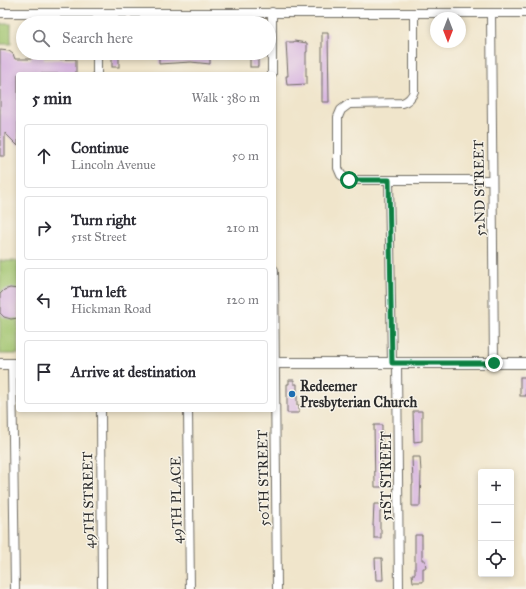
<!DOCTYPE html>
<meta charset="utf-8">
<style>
body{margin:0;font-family:"IM FELL Great Primer",serif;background:#f2f2f3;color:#2b2b33}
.controls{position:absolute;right:12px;bottom:12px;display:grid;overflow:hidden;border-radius:4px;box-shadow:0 2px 6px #0003}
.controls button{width:36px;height:36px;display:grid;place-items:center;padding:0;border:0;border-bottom:1px solid #e1e1e2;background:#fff;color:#2b2b33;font:20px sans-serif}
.compass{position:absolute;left:430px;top:12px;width:36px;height:36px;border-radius:50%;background:#fff;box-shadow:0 2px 6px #0003;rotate:180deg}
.stop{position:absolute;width:12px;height:12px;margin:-9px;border:3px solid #0b8043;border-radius:50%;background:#fff}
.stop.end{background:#0b8043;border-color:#fff;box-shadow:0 1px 4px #0008}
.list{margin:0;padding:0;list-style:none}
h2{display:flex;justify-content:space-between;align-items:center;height:52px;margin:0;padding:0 16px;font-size:17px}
h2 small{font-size:13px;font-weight:400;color:#7c7c81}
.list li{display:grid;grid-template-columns:26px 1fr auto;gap:12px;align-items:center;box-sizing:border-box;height:64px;margin:0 8px 8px;padding:0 8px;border:1px solid #e1e1e2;border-radius:4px}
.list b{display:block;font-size:15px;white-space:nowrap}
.list p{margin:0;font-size:13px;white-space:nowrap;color:#7c7c81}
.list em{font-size:13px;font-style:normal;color:#7c7c81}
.icon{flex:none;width:22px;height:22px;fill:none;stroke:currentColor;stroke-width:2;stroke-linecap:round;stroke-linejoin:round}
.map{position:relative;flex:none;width:526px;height:589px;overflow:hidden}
.search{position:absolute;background:#fff;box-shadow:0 2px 6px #0003;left:16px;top:16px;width:260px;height:44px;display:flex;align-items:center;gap:10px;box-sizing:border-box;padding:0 14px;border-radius:22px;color:#7c7c81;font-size:15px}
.panel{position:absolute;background:#fff;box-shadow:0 2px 6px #0003;left:16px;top:72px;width:260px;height:340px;border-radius:4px}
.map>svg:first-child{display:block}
.green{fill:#a1c46e;stroke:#66784c}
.building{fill:#d5b1df}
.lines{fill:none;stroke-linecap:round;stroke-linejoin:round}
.minor-casing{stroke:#706c63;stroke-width:10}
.major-casing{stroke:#706c63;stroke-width:12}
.minor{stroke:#fff;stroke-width:8}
.major{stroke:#fff;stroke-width:10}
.route{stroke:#0b8043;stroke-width:5}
.poi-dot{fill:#1f6fb2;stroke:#f7f3e8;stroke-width:1.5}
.labels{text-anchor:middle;stroke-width:3;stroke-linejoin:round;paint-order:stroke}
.street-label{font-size:14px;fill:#2b2b2b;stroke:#f7f3e8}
.poi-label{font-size:14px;font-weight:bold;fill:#2b2b2b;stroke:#f7f3e8;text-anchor:start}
</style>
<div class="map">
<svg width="526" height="589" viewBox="0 0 526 589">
<rect width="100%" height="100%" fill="#f7f3e8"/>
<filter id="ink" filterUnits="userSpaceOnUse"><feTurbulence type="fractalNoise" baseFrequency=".025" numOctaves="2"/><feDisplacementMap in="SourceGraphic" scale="8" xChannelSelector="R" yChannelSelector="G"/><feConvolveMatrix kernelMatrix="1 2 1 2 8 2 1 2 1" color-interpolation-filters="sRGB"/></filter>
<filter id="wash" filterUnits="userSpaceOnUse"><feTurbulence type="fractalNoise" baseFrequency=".012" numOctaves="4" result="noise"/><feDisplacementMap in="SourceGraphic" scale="16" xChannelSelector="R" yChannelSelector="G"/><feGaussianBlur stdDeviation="0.9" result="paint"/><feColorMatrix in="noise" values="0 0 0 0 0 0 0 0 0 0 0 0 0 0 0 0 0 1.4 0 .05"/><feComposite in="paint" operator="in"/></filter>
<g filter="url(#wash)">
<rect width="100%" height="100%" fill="#f0e5cb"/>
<g class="green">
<rect x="0" y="24" width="11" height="20"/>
<rect x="0" y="261" width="18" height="93"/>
</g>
<g id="blocks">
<g class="building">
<polygon points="322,33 328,33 329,102 322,102"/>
<polygon points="294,41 307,43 307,52 306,52 306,76 307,76 307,84 287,85 286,76 288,76 286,42 294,42"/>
<polygon points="0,50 9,51 13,54 15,59 31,59 31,56 44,55 44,60 76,59 76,74 18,74 18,146 5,133 5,156 0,156"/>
<rect x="112" y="53" width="7" height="14"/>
<rect x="250" y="53" width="8" height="14"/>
<polygon points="178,55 210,56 210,64 191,62 159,64 159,56 178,56"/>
<polygon points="10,288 18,289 18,318 11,319 4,317 0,313 0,294 4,290"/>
<rect x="520" y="377" width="6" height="19"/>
<polygon points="289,380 294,380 294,384 297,384 297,405 299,405 299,413 287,413 287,384 289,384"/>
<polygon points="413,411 422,411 422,441 414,442"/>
<polygon points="374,425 382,425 382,487 375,487"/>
<polygon points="412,457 420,457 421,472 420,506 412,506 412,484 413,484"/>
<polygon points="374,504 381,504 381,512 380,512 380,529 381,529 381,538 374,538 374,526 373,526"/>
<polygon points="415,535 422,535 422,560 425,560 426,568 423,568 423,582 413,582 412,574 415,574"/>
<polygon points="375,558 382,558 383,580 376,580"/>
</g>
</g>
</g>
<g filter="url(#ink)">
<use href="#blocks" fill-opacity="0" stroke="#706c63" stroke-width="1"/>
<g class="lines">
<g class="minor-casing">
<g id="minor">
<polyline points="272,12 272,74"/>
<polyline points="0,13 526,13"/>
<polyline points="97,13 97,23"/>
<path d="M414,13V91C412,97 409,101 402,103L349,104L341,110L338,117V168L341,175L349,180H492"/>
<polyline points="491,13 494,363"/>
<polyline points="97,53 97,74"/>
<polyline points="389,180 392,363"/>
<polyline points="274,270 277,589"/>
<polyline points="397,363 399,589"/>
<polyline points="12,364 15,589"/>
<polyline points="101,410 102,589"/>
<polyline points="188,410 190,589"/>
</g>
</g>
<g class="major-casing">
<g id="major">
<polyline points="274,363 526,363"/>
<polyline points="0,364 18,364"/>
</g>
</g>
<use href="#minor" class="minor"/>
<use href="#major" class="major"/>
</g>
</g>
<g class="lines" filter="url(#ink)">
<polyline class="route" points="349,180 389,180 392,363 494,363"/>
</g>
<circle class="poi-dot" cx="292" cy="394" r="4"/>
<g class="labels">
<g class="street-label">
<text transform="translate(479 188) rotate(-91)" y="5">52ND STREET</text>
<text transform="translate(386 476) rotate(-90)" y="5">51ST STREET</text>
<text transform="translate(263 478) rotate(-91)" y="5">50TH STREET</text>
<text transform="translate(88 500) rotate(-91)" y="5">49TH STREET</text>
<text transform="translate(176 500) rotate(-91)" y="5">49TH PLACE</text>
</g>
<g class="poi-label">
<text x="300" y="391">Redeemer<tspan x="300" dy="16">Presbyterian Church</tspan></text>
</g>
</g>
</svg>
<div class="controls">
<button>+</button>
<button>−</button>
<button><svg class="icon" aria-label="locate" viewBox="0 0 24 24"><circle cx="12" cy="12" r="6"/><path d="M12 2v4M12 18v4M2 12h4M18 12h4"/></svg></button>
</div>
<svg class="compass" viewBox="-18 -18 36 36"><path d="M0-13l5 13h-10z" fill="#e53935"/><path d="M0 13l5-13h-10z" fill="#7c7c81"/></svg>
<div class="stop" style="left:349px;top:180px"></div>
<div class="stop end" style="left:494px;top:363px"></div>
<div class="search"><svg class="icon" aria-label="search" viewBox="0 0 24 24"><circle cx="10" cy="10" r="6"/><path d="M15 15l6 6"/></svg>Search here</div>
<section class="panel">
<h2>5 min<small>Walk · 380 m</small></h2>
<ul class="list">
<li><svg class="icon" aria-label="ahead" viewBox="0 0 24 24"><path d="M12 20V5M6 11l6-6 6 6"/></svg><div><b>Continue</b><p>Lincoln Avenue</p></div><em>50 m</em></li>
<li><svg class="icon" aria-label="right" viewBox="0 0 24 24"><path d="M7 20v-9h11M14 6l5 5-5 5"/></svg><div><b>Turn right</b><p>51st Street</p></div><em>210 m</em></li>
<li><svg class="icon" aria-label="left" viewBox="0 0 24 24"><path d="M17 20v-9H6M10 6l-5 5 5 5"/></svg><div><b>Turn left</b><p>Hickman Road</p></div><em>120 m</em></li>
<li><svg class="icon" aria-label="arrive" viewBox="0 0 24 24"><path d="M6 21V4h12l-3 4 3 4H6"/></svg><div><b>Arrive at destination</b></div></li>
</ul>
</section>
</div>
